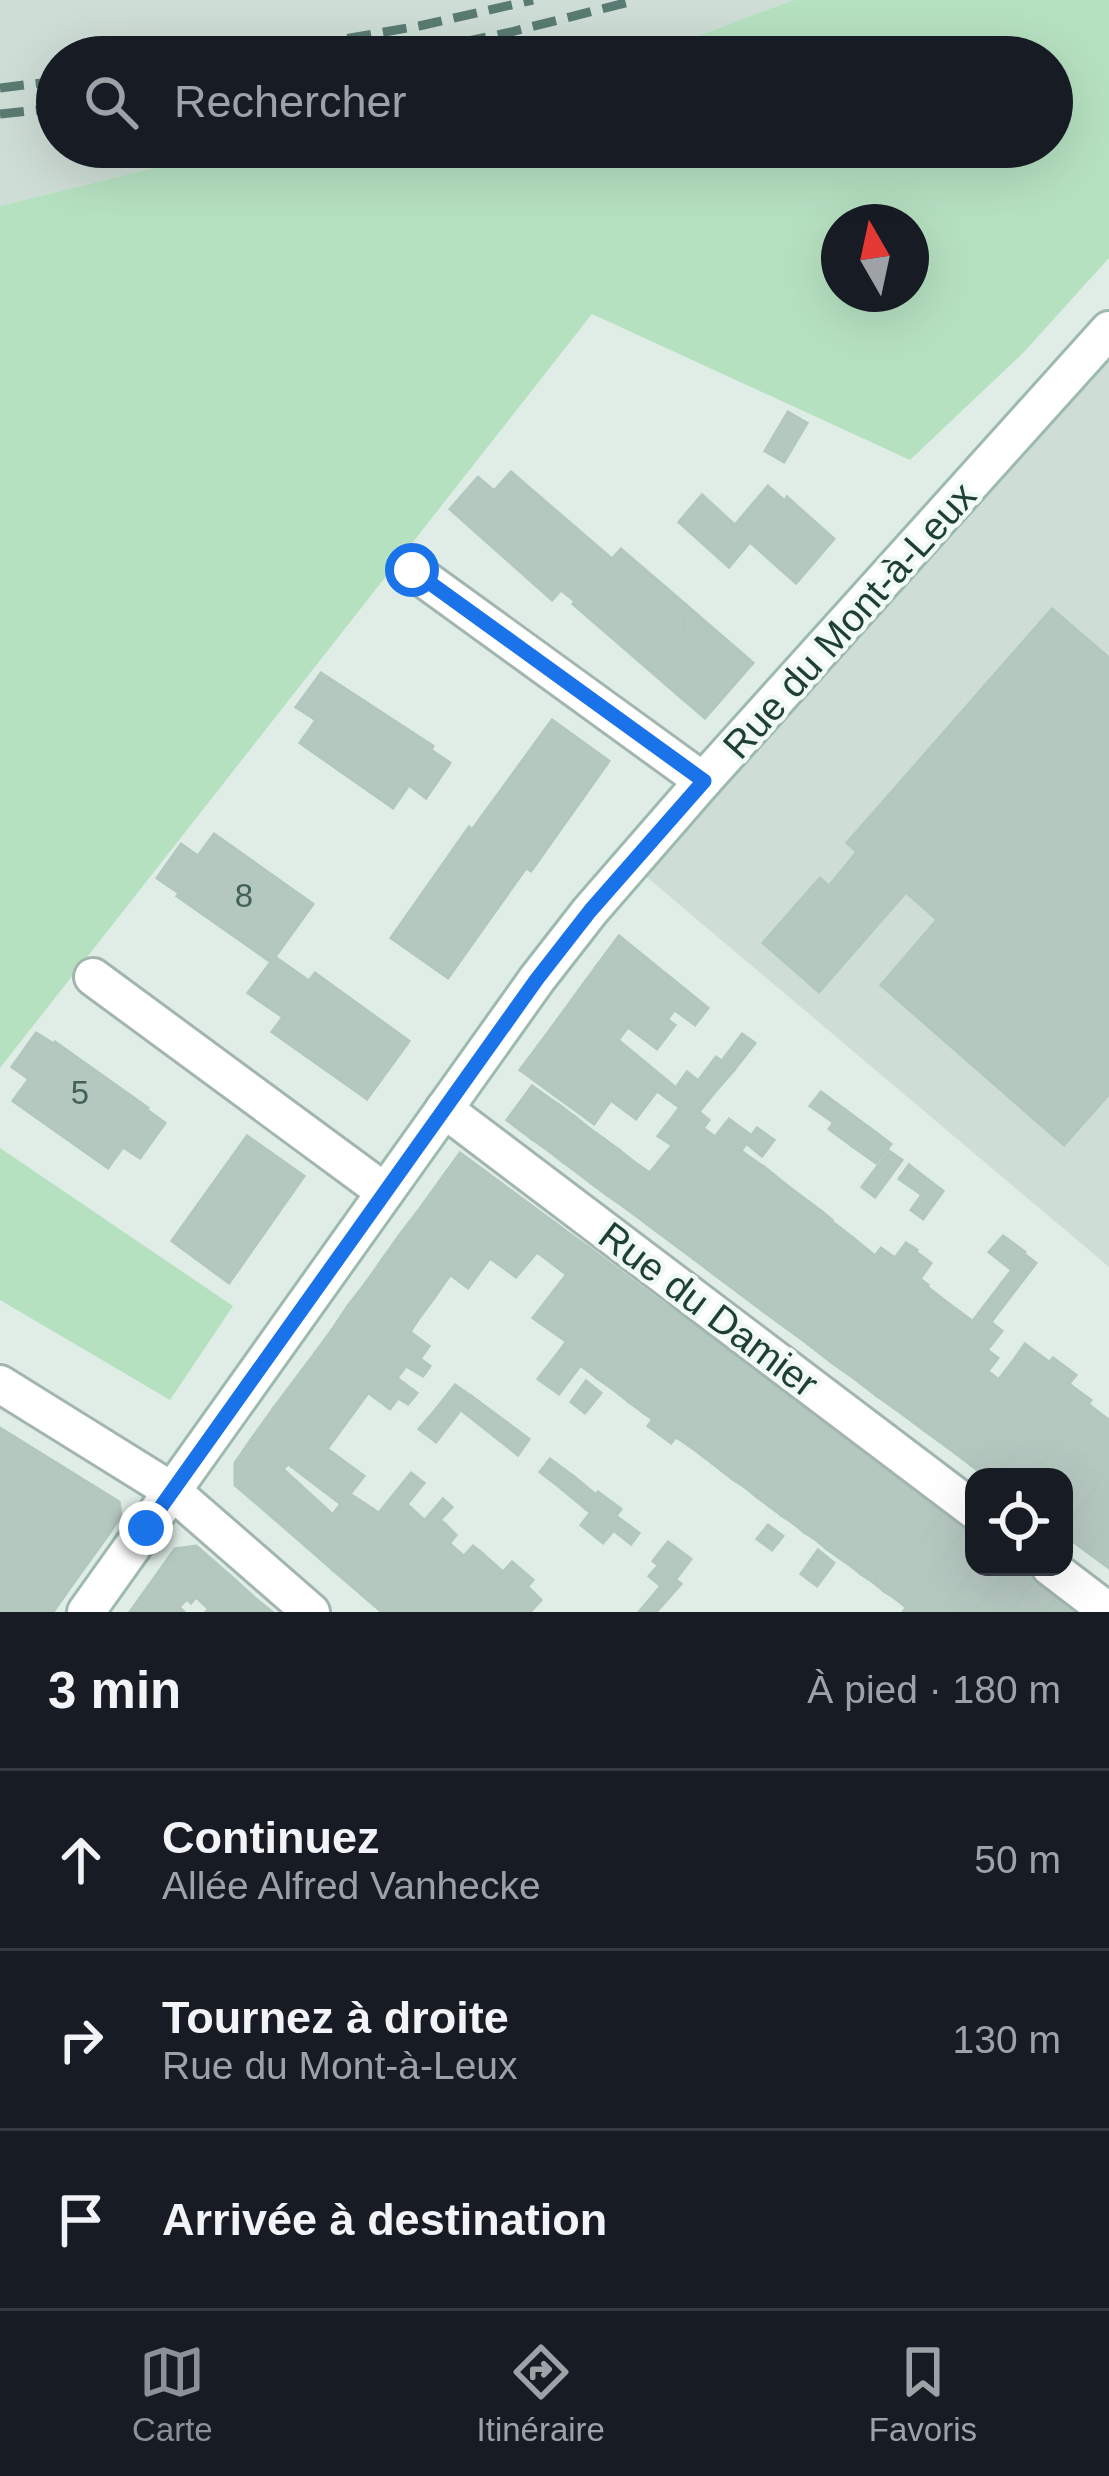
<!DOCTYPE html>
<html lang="fr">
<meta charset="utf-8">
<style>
body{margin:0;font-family:Arial,sans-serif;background:#20242c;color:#f1f3f6}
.controls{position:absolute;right:36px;bottom:36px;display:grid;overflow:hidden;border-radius:24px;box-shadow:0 12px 48px #0002}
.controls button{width:108px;height:108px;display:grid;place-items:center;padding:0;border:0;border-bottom:3px solid #363941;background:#171b24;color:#f1f3f6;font:60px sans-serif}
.compass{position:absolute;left:821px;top:204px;width:108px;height:108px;border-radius:50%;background:#171b24;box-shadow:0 12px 48px #0002;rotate:351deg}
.stop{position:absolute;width:36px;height:36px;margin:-27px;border:9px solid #1a73e8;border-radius:50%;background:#fff}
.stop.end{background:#1a73e8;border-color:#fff;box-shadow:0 3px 12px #0008}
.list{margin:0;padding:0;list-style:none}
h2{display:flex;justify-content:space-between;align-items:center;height:156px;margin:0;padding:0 48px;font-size:51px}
h2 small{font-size:39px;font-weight:400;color:#9ea1a6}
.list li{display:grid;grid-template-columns:78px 1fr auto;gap:36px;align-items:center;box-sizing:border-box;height:180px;padding:0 48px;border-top:3px solid #363941}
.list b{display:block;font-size:45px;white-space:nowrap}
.list p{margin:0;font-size:39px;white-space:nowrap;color:#9ea1a6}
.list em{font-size:39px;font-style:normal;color:#9ea1a6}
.icon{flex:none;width:66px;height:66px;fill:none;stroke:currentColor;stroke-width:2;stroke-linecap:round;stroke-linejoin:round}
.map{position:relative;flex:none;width:1109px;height:1612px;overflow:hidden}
.search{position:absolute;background:#171b24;box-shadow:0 12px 48px #0002;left:36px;right:36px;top:36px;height:132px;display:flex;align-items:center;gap:30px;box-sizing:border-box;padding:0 42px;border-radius:66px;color:#9ea1a6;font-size:45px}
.sheet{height:696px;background:#171b24}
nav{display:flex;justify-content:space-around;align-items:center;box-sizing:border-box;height:168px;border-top:3px solid #363941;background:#171b24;font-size:33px;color:#9ea1a6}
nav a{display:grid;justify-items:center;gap:6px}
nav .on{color:#8c9099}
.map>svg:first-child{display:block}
.built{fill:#ceddd6}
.green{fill:#b6e1c1;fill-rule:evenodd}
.building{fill:#b5c8c0;stroke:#b2c7be;stroke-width:3}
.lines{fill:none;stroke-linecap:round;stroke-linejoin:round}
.street-casing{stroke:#a2b5ae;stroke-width:42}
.secondary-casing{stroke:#9dbaaf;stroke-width:42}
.street{stroke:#fff;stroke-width:36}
.secondary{stroke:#fff;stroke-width:36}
.rail{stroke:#597b71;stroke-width:9;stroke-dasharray:24 12;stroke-linecap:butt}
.route{stroke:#1a73e8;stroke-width:15}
.labels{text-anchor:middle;stroke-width:9;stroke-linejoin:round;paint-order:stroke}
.number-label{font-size:33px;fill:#446158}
.street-label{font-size:39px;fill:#1e3f36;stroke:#f1f9f5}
</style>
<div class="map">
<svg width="1109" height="1612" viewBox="0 0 1109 1612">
<rect width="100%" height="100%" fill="#e0ede7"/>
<g class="built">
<polygon points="0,0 793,0 681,42 617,57 57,57 57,147 238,147 0,206"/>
<polygon points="1109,333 1109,1267 643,874"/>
</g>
<g class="green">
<path d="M793,0H1109V258L1023,353L910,460L592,314L0,1068V206L238,147H1052V57H617L681,42ZM839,222H911V294H839Z"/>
<polygon points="0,1148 233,1306 170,1400 0,1300"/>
</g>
<g class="building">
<polygon points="788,412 807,423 784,462 765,451"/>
<polygon points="511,472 612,559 621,549 686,605 677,694 573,604 575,601 561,590 552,600 450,509 478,477 494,491"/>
<polygon points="768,486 785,501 787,497 834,539 796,583 750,542 729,567 679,522 702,495 735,525"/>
<polygon points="686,605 753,663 705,718 677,694"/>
<polygon points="1052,609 1109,658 1109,1071 906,892 819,992 763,943 820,878 829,886 857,852 847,843"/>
<polygon points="321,673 433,746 431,750 450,763 426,798 409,785 393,808 300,743 316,720 296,707"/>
<polygon points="552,720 609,761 531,871 526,868 448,978 391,938 469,827 472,830"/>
<polygon points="214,834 313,904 275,957 309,981 315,973 409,1041 367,1099 272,1032 283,1017 248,993 271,962 177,896 179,893 157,878 181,844 198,856"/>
<polygon points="937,920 1109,1071 1109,1094 1064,1145 881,985"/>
<polygon points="619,936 708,1008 695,1025 652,993 645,1003 596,967"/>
<polygon points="596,967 675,1025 657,1049 579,990"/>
<polygon points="579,990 628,1027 618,1040 676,1088 668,1099 558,1019"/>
<polygon points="652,993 675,1009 667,1020 645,1003"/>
<polygon points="558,1019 635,1074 628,1084 650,1100 636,1119 538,1046"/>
<polygon points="36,1033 54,1044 55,1042 148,1108 147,1110 165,1123 140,1158 123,1147 108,1168 13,1101 29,1079 12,1067"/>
<polygon points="742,1034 755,1043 734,1070 722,1061"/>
<polygon points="538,1046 611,1100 594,1124 520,1070"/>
<polygon points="716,1057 734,1070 714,1093 698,1081"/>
<polygon points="687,1072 714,1093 694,1118 668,1099"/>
<polygon points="635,1074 657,1091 650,1100 628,1084"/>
<polygon points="532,1086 546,1096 520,1130 507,1120"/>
<polygon points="821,1092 844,1109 833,1122 810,1106"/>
<polygon points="546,1096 559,1105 532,1139 520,1130"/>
<polygon points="559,1105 575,1117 549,1151 532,1139"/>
<polygon points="680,1107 694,1118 672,1145 658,1136"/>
<polygon points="844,1109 867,1126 852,1146 829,1129"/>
<polygon points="699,1112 709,1120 688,1149 699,1157 647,1224 623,1206"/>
<polygon points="575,1117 590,1129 563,1162 549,1151"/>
<polygon points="729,1119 752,1136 671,1242 647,1224"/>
<polygon points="867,1126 891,1144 876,1163 852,1146"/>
<polygon points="703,1128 715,1137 699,1157 688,1149"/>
<polygon points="757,1128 774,1140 762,1156 746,1143"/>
<polygon points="590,1129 604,1139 578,1173 563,1162"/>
<polygon points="247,1136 304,1176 229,1283 172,1241"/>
<polygon points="604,1139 619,1150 591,1183 578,1173"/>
<polygon points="619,1150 634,1162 607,1195 591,1183"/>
<polygon points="740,1150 752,1159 739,1176 743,1179 737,1188 744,1194 694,1259 671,1242"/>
<polygon points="889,1151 902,1160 875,1197 862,1187"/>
<polygon points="460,1153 555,1223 528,1252 511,1243 515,1236 439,1182"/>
<polygon points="752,1159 764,1167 744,1194 737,1188 743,1179 739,1176"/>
<polygon points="634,1162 650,1173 623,1206 607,1195"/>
<polygon points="909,1165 931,1182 922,1195 899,1179"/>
<polygon points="764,1167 774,1175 756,1198 768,1207 715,1275 694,1259"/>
<polygon points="774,1175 785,1184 768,1207 756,1198"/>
<polygon points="439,1182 515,1236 497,1263 421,1207"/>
<polygon points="931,1182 943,1191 923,1219 911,1210"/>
<polygon points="785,1184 809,1202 779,1242 755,1224 768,1207 781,1216 791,1203 778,1194"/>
<polygon points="778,1194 791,1203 781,1216 768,1207"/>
<polygon points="809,1202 821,1211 804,1234 815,1243 763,1311 739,1293"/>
<polygon points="421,1207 490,1258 468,1288 399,1236"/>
<polygon points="821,1211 832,1220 815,1243 804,1234"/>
<polygon points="831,1221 840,1228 824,1249 836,1260 785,1327 763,1311"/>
<polygon points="555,1223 571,1235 549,1261 537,1252 516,1277 497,1263 511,1243 528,1252"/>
<polygon points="755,1224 779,1242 739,1293 715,1275"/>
<polygon points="840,1228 853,1238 836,1260 824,1249"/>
<polygon points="571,1235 588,1247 566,1274 549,1261"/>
<polygon points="399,1236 450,1275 434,1298 382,1260"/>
<polygon points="1003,1236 1025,1252 1012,1270 989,1252"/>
<polygon points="853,1238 875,1256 808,1344 785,1327"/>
<polygon points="906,1243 917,1250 831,1362 808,1344 881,1248 895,1258"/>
<polygon points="588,1247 620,1271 567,1342 533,1318"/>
<polygon points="916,1252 931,1263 920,1279 904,1267"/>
<polygon points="1024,1254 1036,1263 991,1322 979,1313"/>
<polygon points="382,1260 434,1298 417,1321 365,1284"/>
<polygon points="904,1267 928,1285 906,1313 893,1303 903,1289 893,1282"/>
<polygon points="620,1271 644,1289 584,1368 573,1360 584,1345 571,1336"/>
<polygon points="893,1282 903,1289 893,1303 906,1313 855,1379 831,1362"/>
<polygon points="365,1284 417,1321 410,1332 429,1346 420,1359 348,1306"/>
<polygon points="926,1286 949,1304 930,1328 918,1319 927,1305 918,1298"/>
<polygon points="644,1289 668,1307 607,1385 597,1378 608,1364 594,1354"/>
<polygon points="918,1298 927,1305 918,1319 930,1328 877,1396 855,1379"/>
<polygon points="949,1304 960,1312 941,1336 953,1346 901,1413 877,1396"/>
<polygon points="348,1306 430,1366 423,1376 406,1366 397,1378 332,1330"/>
<polygon points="668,1307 691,1323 629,1402 619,1394 630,1380 617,1371"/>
<polygon points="960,1312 972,1321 953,1346 941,1336"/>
<polygon points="979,1313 1002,1331 977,1363 965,1354 975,1340 964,1332"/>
<polygon points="691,1323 712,1339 652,1419 644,1413 650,1404 636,1393"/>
<polygon points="332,1330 417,1393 408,1404 398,1398 390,1409 315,1353"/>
<polygon points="964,1332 975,1340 965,1354 977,1363 925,1431 901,1413"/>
<polygon points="571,1336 584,1345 573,1360 580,1366 559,1394 538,1379"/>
<polygon points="712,1339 737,1358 671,1443 648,1426"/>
<polygon points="1025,1344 1049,1362 1039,1375 1016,1357"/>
<polygon points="987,1350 998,1358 988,1371 977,1363"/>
<polygon points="315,1353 368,1393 327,1449 273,1409"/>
<polygon points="594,1354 608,1364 597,1378 584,1368"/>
<polygon points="1016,1357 1039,1375 971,1465 947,1447"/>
<polygon points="737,1358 759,1374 699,1453 688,1445 699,1432 687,1423"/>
<polygon points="1053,1358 1076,1375 1046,1413 1034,1404 1050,1383 1039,1375"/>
<polygon points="977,1363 999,1380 986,1395 965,1379"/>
<polygon points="617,1371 630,1380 619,1394 607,1385"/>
<polygon points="759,1374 781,1391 721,1470 712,1463 722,1450 710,1440"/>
<polygon points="1039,1375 1050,1383 1034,1404 1046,1413 997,1477 986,1477 971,1465"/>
<polygon points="965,1379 986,1395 947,1447 925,1431"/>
<polygon points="586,1381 601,1393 585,1413 571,1402"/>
<polygon points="1069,1384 1081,1393 1062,1418 1072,1426 1032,1477 997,1477"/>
<polygon points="455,1385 471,1396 453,1420 437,1408"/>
<polygon points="781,1391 805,1408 745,1487 734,1480 744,1466 732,1457"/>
<polygon points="636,1393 650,1404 644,1413 629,1402"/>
<polygon points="1081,1393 1091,1400 1072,1426 1062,1418"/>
<polygon points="471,1396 506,1422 494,1436 461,1410"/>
<polygon points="1088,1404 1098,1412 1076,1442 1066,1433"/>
<polygon points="437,1408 453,1420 436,1442 419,1429"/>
<polygon points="805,1408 829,1426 769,1506 757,1497 767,1483 755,1474"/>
<polygon points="273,1409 364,1476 350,1494 379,1513 333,1570 307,1547 341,1504 253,1437"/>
<polygon points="1098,1412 1109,1420 1109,1426 1080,1463 1057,1445 1066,1433 1076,1442"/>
<polygon points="506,1422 529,1439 518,1455 494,1436"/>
<polygon points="687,1423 699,1432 688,1445 676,1437"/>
<polygon points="829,1426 852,1443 793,1523 781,1515 791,1501 779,1491"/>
<polygon points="1109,1426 1109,1445 1103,1454 1093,1447"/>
<polygon points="0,1428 119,1502 121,1516 108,1535 0,1458"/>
<polygon points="253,1437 288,1464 283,1469 333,1515 307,1547 235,1485 235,1463"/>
<polygon points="710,1440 722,1450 712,1463 699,1453"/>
<polygon points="852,1443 874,1459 815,1539 804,1532 814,1518 803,1509"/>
<polygon points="1057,1445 1080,1463 1064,1483 1064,1477 1032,1477"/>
<polygon points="1109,1445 1109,1470 1102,1478 1080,1463 1093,1447 1103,1454"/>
<polygon points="732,1457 744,1466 734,1480 721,1470"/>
<polygon points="0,1458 108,1535 72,1585 0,1536"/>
<polygon points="550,1459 573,1476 562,1489 540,1472"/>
<polygon points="874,1459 899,1477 838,1557 827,1549 838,1535 824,1526"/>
<polygon points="1080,1463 1102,1478 1064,1529 1064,1483"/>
<polygon points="1109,1470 1109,1521 1086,1551 1064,1535 1064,1529"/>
<polygon points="411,1473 424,1483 407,1504 411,1508 390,1533 403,1545 361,1594 333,1570"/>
<polygon points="755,1474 767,1483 757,1497 745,1487"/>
<polygon points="573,1476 596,1495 586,1509 562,1489"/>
<polygon points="899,1477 921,1494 861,1574 851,1566 860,1553 848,1544"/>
<polygon points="779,1491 791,1501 781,1515 769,1506"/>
<polygon points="598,1492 621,1509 608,1526 586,1509"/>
<polygon points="921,1494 944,1511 884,1591 873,1582 883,1569 871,1560"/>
<polygon points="443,1499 452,1507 440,1520 445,1524 425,1546 438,1557 390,1612 382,1612 361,1594"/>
<polygon points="411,1508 424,1520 403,1545 390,1533"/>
<polygon points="803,1509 814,1518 804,1532 793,1523"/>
<polygon points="944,1511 966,1527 906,1607 896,1599 905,1587 893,1577"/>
<polygon points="591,1512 614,1530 603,1543 581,1525"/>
<polygon points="616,1516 639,1533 631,1544 608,1526"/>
<polygon points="1109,1521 1109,1568 1086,1551"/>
<polygon points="445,1524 456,1535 438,1557 425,1546"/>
<polygon points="768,1525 783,1536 772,1550 757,1539"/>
<polygon points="824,1526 838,1535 827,1549 815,1539"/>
<polygon points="966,1527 974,1533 974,1567 940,1612 903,1612"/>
<polygon points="0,1536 72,1585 53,1612 45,1612 0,1580"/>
<polygon points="668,1542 691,1559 676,1579 653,1561"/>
<polygon points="449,1543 460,1553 449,1567 438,1557"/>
<polygon points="848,1544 860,1553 851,1566 838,1557"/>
<polygon points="196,1546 235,1580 209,1609 196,1597 191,1603 187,1599 179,1607 184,1612 159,1612 140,1598 175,1549"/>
<polygon points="473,1546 483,1554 432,1612 390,1612 438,1557 449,1567 460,1553 464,1556"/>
<polygon points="818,1550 834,1563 817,1586 801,1574"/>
<polygon points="483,1554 503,1572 483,1596 472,1586 483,1574 473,1565"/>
<polygon points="871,1560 883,1569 873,1582 861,1574"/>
<polygon points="512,1562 533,1580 506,1612 468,1612"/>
<polygon points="473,1565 483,1574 472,1586 483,1596 468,1612 432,1612"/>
<polygon points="658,1566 681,1584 656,1612 639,1612 661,1586 649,1576"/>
<polygon points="974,1567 1009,1567 975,1612 940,1612"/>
<polygon points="1009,1567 1020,1567 1035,1578 1011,1612 975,1612"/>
<polygon points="893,1577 905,1587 896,1599 884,1591"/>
<polygon points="1035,1578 1058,1595 1046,1612 1011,1612"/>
<polygon points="0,1580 45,1612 0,1612"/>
<polygon points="235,1580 257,1600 248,1612 206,1612"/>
<polygon points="528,1587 541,1600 530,1612 506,1612"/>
<polygon points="1058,1595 1081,1612 1046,1612"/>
<polygon points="140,1598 159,1612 130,1612"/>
<polygon points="257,1600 272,1612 248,1612"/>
</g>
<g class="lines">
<g class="street-casing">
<g id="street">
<polyline points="412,570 703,781"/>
<polyline points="93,977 385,1192"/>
<polyline points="444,1109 974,1510"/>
<polyline points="0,1384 172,1491 311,1612"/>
<polyline points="1050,1567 1109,1612"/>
</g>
</g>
<g class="secondary-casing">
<polyline id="secondary" points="86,1612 537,979 590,911 703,781 1109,330"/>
</g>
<use href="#street" class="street"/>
<use href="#secondary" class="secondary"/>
<g class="rail">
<polyline points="241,57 419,26 533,0"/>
<polyline points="392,57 511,32 637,0"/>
<polyline points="0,88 57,81"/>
<polyline points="0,114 57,108"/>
</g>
</g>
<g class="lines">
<polyline class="route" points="146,1528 537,979 590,911 704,781 412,570"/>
</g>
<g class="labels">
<g class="number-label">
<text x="244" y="907">8</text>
<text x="80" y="1104">5</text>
</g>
<g class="street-label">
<text transform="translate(849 620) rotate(-48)" y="14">Rue du Mont-à-Leux</text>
<text transform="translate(709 1309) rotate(37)" y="14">Rue du Damier</text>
</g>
</g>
</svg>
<div class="controls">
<button><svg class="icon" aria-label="locate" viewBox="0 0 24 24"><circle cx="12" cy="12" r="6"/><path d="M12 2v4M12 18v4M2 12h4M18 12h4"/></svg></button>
</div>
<svg class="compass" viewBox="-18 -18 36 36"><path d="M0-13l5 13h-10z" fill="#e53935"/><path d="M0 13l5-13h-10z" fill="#9ea1a6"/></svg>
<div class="stop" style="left:412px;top:570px"></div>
<div class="stop end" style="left:146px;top:1528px"></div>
<div class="search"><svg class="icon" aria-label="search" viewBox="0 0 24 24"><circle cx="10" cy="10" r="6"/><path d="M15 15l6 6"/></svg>Rechercher</div>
</div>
<section class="sheet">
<h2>3 min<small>À pied · 180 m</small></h2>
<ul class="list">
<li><svg class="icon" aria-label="ahead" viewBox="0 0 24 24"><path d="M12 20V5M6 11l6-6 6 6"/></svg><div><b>Continuez</b><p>Allée Alfred Vanhecke</p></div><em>50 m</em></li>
<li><svg class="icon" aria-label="right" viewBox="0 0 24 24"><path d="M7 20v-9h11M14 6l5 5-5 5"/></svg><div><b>Tournez à droite</b><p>Rue du Mont-à-Leux</p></div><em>130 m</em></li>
<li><svg class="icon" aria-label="arrive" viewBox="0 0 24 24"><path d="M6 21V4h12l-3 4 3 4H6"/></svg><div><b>Arrivée à destination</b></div></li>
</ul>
</section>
<nav>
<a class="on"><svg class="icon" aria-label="map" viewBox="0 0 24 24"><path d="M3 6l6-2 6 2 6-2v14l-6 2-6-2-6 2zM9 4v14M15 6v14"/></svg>Carte</a>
<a><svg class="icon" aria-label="directions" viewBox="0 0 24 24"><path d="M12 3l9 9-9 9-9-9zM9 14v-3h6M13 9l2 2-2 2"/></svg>Itinéraire</a>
<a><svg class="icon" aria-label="saved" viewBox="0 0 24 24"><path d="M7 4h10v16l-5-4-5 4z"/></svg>Favoris</a>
</nav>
